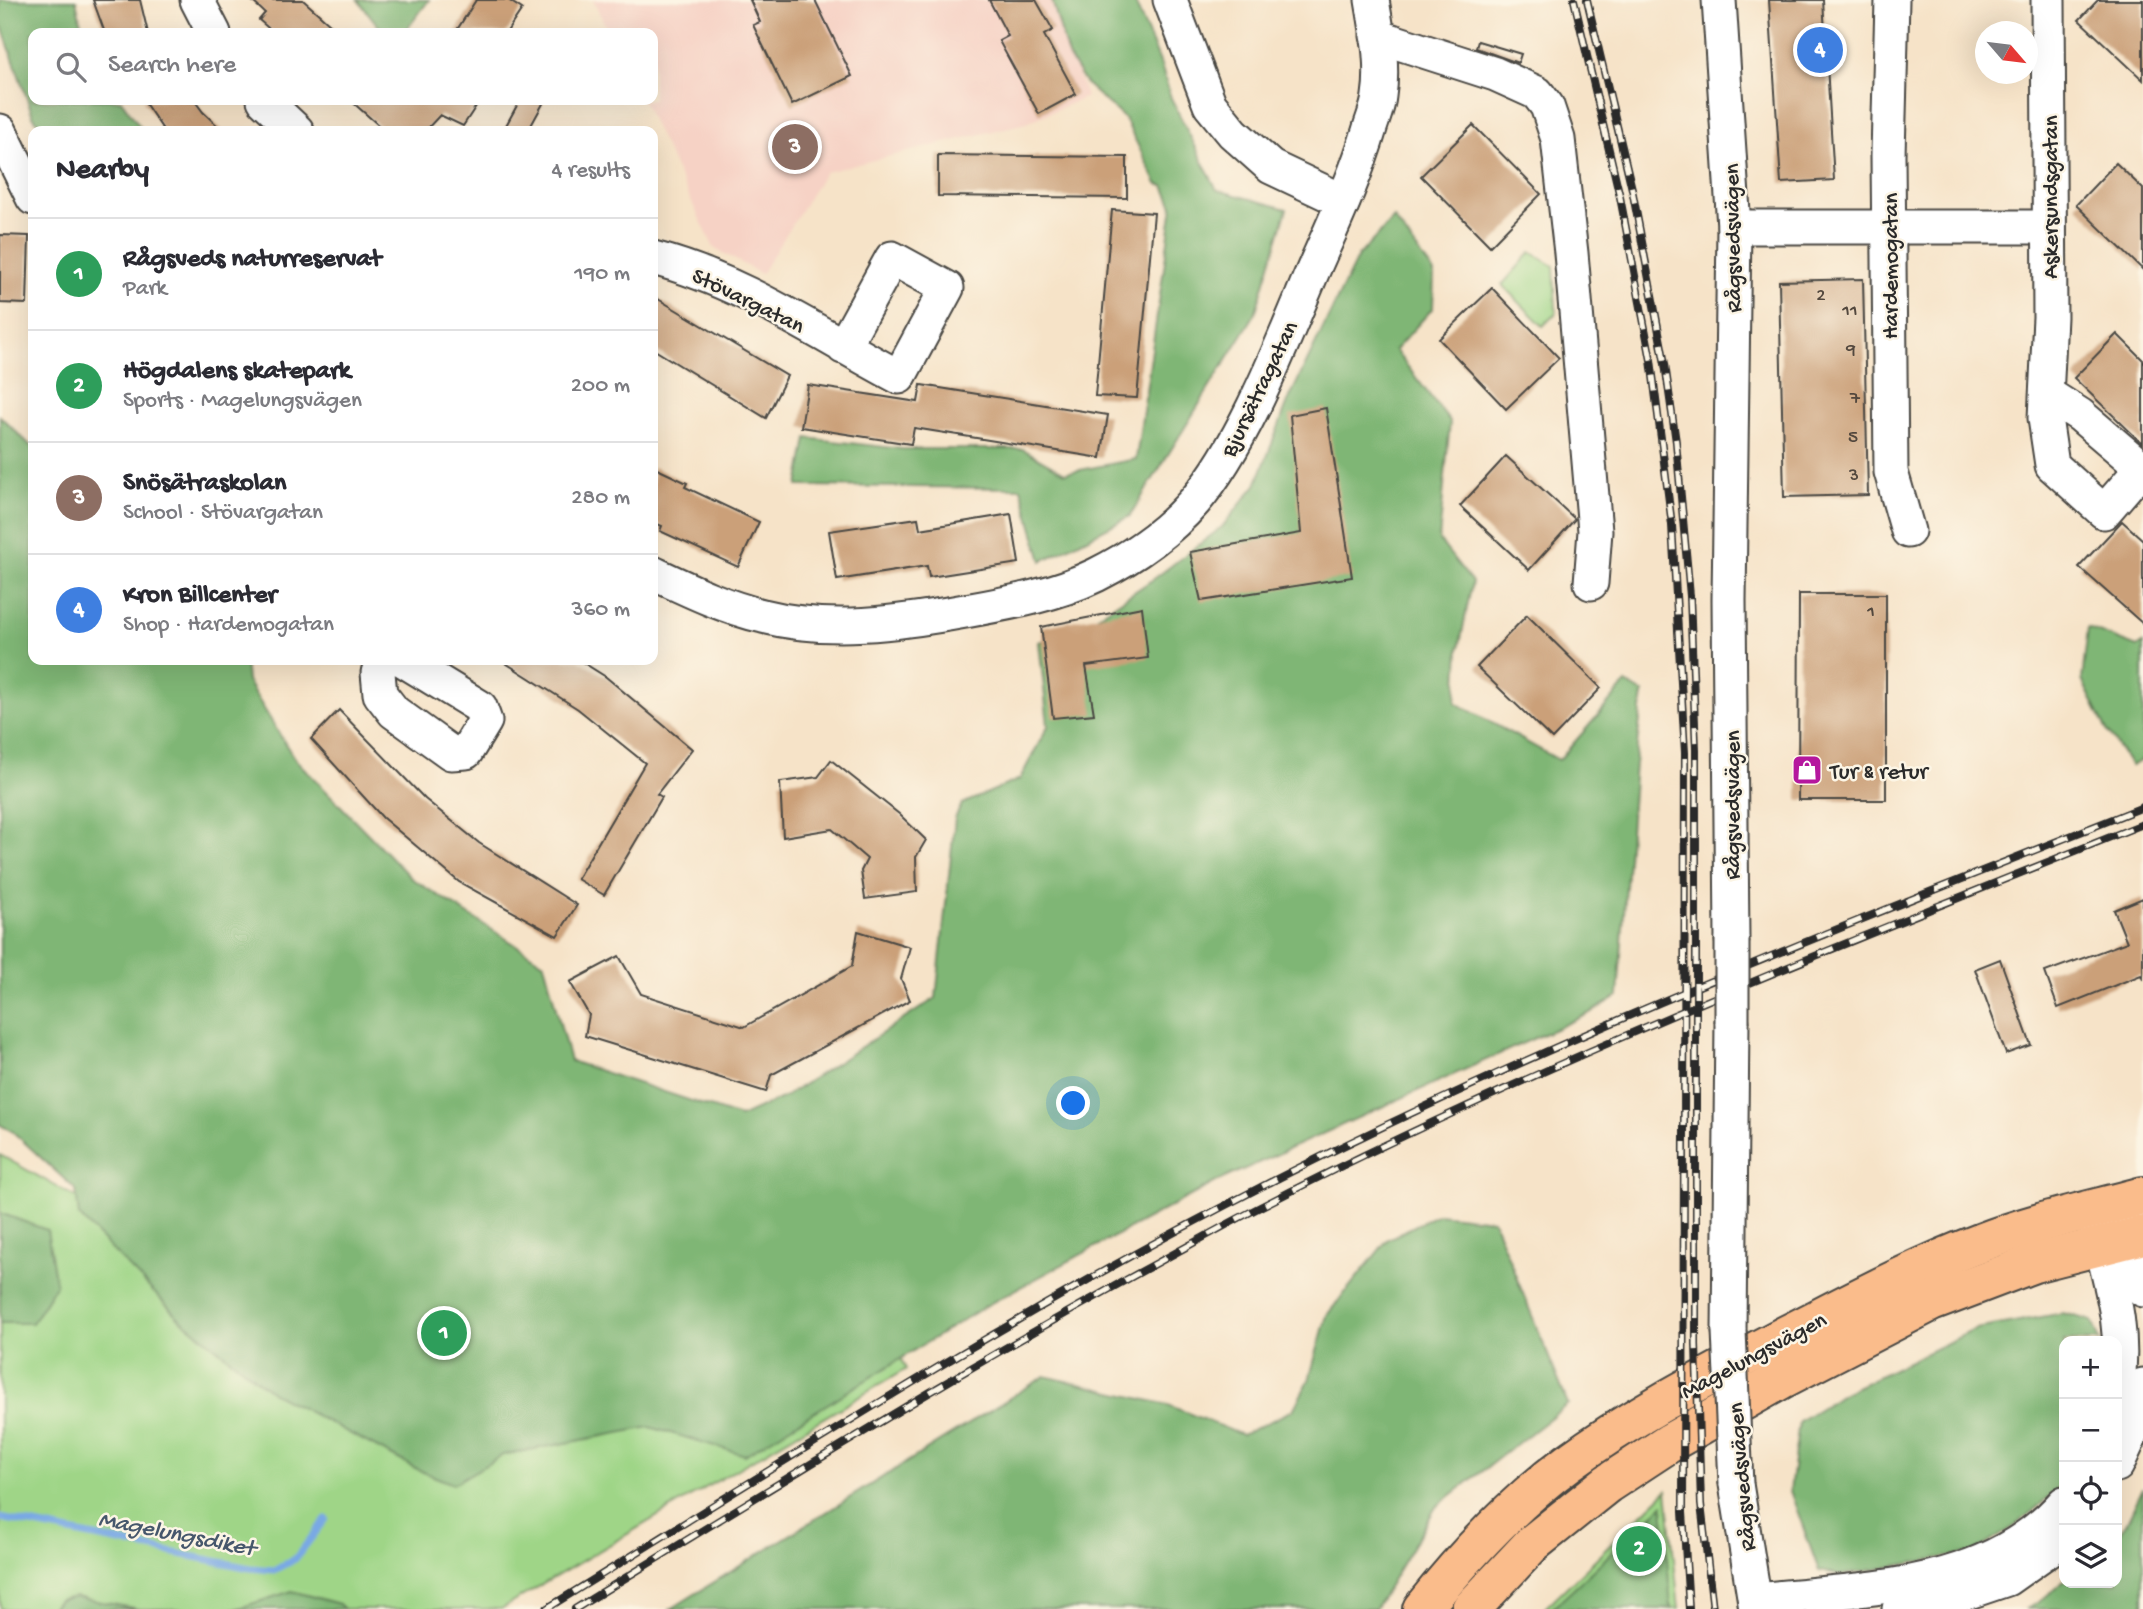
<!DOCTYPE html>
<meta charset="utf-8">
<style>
body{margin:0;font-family:"Gochi Hand",sans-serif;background:#f7f7f7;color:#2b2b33}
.controls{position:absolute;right:21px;bottom:21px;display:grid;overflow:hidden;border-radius:14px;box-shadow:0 7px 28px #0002}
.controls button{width:63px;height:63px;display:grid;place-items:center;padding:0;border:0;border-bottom:2px solid #e1e1e2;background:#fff;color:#2b2b33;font:35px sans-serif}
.compass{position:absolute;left:1975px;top:21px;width:63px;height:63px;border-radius:50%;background:#fff;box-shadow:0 7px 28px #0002;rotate:118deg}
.you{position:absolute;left:1074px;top:1104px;width:24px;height:24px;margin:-18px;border:5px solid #fff;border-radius:50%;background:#1a73e8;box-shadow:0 0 0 10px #1a73e833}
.badge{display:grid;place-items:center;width:46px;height:46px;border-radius:50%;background:#ea580c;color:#fff;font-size:23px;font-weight:700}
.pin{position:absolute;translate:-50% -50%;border:4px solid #fff;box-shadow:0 2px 7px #0006}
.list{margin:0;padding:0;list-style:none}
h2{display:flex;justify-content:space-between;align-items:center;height:91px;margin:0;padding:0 28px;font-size:30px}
h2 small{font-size:23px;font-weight:400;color:#7c7c81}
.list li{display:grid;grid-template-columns:46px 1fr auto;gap:21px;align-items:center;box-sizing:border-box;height:112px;padding:0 28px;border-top:2px solid #e1e1e2}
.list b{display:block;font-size:26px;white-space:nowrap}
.list p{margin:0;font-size:23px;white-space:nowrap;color:#7c7c81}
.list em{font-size:23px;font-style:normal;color:#7c7c81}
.icon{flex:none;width:38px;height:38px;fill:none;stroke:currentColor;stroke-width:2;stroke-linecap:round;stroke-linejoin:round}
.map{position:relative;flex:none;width:2143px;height:1609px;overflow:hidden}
.search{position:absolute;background:#fff;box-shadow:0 7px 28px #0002;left:28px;top:28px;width:630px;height:77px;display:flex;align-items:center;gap:18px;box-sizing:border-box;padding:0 24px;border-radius:14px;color:#7c7c81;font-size:26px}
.panel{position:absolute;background:#fff;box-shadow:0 7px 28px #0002;left:28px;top:126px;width:630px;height:539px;border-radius:14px}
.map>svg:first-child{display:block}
.built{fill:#f6d2c5}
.green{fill:#9fd587;stroke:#658059;stroke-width:2}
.forest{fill:#7fb674;stroke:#557050;stroke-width:2}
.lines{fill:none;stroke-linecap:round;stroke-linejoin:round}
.stream{stroke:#79a9e4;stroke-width:7}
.building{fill:#cba079}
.minor-casing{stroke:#494743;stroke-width:37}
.major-casing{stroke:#494743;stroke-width:42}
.minor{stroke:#fff;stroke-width:33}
.major{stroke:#fabc8b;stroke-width:38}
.rail-casing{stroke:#2b2b2b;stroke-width:8}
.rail{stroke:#fcf5e5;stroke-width:5;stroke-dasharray:16;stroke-linecap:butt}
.minor-bridge-casing{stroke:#494743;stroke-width:37;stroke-linecap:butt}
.minor-bridge{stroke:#fff;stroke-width:33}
.labels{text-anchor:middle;stroke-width:5;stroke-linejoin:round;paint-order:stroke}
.number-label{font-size:19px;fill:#53483e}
.street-label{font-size:23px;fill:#2b2b2b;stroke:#fcf5e5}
.poi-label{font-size:23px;fill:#2b2b2b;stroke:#fcf5e5;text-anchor:start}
.water-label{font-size:24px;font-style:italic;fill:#46576c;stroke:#fcf5e5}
</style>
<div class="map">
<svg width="2143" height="1609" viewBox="0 0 2143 1609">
<rect width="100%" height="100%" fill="#fcf5e5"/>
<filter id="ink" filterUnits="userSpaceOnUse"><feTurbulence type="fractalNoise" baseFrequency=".0143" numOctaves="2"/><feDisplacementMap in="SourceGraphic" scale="14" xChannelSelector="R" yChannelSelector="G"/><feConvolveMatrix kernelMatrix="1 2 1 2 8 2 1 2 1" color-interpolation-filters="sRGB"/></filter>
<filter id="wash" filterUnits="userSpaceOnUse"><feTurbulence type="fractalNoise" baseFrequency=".00686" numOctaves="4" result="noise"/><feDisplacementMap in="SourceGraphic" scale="28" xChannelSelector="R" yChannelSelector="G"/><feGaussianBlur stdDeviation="1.57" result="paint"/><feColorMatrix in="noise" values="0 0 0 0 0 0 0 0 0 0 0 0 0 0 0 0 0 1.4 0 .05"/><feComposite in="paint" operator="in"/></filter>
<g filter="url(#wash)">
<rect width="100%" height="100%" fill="#f6e3c8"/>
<polygon class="built" points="593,0 1054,0 1086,97 1026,123 825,172 761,274 714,248 642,100 653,100 653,33 609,33"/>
<g class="green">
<polygon points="1531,252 1554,266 1556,313 1543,326 1502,285"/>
<polygon points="782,1129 906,1369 501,1609 0,1609 0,1155 254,1297"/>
<polygon points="1667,1490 1679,1609 1544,1609"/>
</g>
<g class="forest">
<polygon points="0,0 76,0 83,33 33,33 33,100 121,100 143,131 44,131 33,116 0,21"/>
<polygon points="358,0 429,0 404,33 384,33"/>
<polygon points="1052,0 1134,0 1160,62 1171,98 1217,190 1287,209 1255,314 1130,516 1042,561 1021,488 798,486 807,438 902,449 1023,449 1065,473 1136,459 1173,206 1164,186 1157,184 1125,119 1086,84 1068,56"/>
<polygon points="1394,218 1434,273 1433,308 1395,350 1450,422 1439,540 1472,582 1459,649 1456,703 1559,760 1626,683 1643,693 1635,764 1618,996 1588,1014 1218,1181 989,1304 745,1455 650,1427 503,1455 453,1484 423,1472 273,1393 179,1318 79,1216 76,1190 12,1131 0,1125 0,416 33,448 33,660 245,660 247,681 294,758 411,878 544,963 570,1061 740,1117 786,1096 936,998 955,818 962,804 1020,779 1048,726 1039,642 1081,627 1155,578 1222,527 1256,485 1290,397 1358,256"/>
<polygon points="2088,628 2137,647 2143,643 2143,760 2131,766 2106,729 2082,680"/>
<polygon points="0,1213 47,1230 56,1285 32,1323 0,1323"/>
<polygon points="1438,1214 1493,1220 1568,1404 1436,1507 1375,1609 671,1609 1045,1376 1168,1405 1242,1435 1293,1410 1309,1380 1327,1315 1388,1239"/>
<polygon points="2063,1313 2092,1321 2100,1341 2064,1341 2064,1477 2055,1492 2015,1526 1974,1552 1844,1575 1819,1571 1790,1491 1799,1421 1844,1393 1976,1329"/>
<polygon points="2143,1488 2143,1609 2025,1609 2038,1603 2064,1581 2117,1583 2117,1535 2126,1524"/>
<polygon points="1663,1505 1671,1609 1551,1609"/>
<polygon points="292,1591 339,1604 344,1609 236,1609"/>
<polygon points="76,1597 138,1609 51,1609 59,1600"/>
</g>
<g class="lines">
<polyline class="stream" points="0,1518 250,1568 274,1570 295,1559 326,1519"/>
</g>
<g id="blocks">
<g class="building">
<polygon points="93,0 140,0 148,33 105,33"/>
<polygon points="251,0 303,0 340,33 274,33 259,20 265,13"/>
<polygon points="476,0 508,0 522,9 506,33 455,33"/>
<polygon points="750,0 815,0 852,76 792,105 753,25 760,22"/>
<polygon points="989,0 1036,0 1053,30 1044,35 1076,94 1039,114 999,41 1008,36"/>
<polygon points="1769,0 1823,0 1834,180 1781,183"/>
<polygon points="2098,0 2143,0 2143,80 2079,20"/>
<polygon points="1478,41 1521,54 1518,63 1476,48"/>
<polygon points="143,100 194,100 203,112 223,131 164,131"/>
<polygon points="350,100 480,100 463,126 440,115 425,131 385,131"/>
<polygon points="520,100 545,100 528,131 503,131"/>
<polygon points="1473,125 1541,194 1490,246 1421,176"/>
<polygon points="938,155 1127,157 1127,198 938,196"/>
<polygon points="2116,163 2143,189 2143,270 2076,205"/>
<polygon points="1112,210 1154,213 1137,398 1095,396"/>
<polygon points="0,235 29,236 27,304 0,303"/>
<polygon points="1863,279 1868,495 1784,497 1779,281"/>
<polygon points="1492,288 1559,358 1506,409 1439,339"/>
<polygon points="653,296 787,376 766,418 653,349"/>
<polygon points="2117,334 2143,360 2143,444 2074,378"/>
<polygon points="808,385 918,402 921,385 1108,415 1101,458 914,428 911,444 801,427"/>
<polygon points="1326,408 1352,577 1201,601 1190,552 1301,533 1290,415"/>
<polygon points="1506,456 1575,519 1529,570 1460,506"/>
<polygon points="653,467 687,483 685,487 759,522 738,567 660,531 662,526 653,522"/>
<polygon points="1011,514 1019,563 929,577 927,566 837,580 829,531 918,518 920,529"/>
<polygon points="2122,521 2143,540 2143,624 2079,567"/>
<polygon points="1799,594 1886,594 1886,800 1798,800"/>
<polygon points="1142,607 1148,658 1086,666 1094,714 1053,718 1041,627"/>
<polygon points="1527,615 1601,688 1552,739 1477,667"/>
<polygon points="501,660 579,660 606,677 692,749 657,794 662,797 604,895 577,879 645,763 578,709"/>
<polygon points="339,710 425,799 479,843 577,905 557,936 459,882 383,818 311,739"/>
<polygon points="831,760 899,814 926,840 916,857 917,892 865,899 861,871 867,859 832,829 783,837 780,782 818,777"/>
<polygon points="2143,898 2143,980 2141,975 2058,1008 2045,972 2127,942 2114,910"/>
<polygon points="858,931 910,947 901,979 910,1000 771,1075 766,1092 585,1036 589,1015 570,982 619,956 641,994 744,1027 852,966"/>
<polygon points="2000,959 2031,1045 2006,1054 1975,969"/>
</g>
</g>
</g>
<g filter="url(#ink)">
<use href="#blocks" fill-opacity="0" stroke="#494743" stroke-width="2"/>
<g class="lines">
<g class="minor-casing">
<g id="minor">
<polyline points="197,0 214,33"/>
<polyline points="1170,0 1210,105 1233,133 1271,167 1343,201"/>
<polyline points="1719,0 1734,227 1729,600 1732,940"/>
<polyline points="1892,0 1888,155 1891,472 1908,531"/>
<polyline points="1377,36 1495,74 1537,93 1547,106 1558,139 1571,253 1595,531 1591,583"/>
<polyline points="264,100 297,131"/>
<polyline points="0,131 33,198"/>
<polyline points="1734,227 2049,227"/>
<path d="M653,258C742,281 818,334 899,377L947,288L892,258L843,347"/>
<polyline points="2047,394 2080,415 2142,468 2104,512 2052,465 2045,418 2050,317 2048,0"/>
<path d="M653,573C689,590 724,607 763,616C829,633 899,623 965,611C1010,603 1055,595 1096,575C1132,557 1168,532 1195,501C1244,443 1281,346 1311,275C1332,227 1355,179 1370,128C1373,118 1378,107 1379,96C1384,65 1377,30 1372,0"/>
<polyline points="382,660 378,673 380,694 394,712 451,753 466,752 485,721 480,707 403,660"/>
<polyline points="2127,1214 2134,1237 2143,1290"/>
<path d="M2095,1221C2109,1281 2127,1326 2117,1390"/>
<polyline points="1729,1331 1732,1022"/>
<polyline points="2117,1465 2130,1437 2143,1385"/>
<polyline points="1736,1484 1756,1609"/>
<path d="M1755,1600C1863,1588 1987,1591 2064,1503"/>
<polyline points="1899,1609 1930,1605 2007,1579 2064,1539"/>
</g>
</g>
<g class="major-casing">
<g id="major">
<path d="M1422,1609C1465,1555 1512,1504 1568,1463C1636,1413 1713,1374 1788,1334C1851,1302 1914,1268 1980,1243C2033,1222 2088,1211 2143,1196"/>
<polyline points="1471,1609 1532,1544 1607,1484 1671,1442 1784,1378 1931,1302 2034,1263 2143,1235"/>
</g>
</g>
<use href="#minor" class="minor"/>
<use href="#major" class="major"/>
<g class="rail-casing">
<g id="rail">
<polyline points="1574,0 1620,197 1651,360 1672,525 1685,753 1683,1512 1689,1609"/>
<polyline points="1587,0 1632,189 1665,364 1676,442 1690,596 1696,750 1696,1344 1701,1504 1713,1609"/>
<path d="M546,1609C781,1464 1013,1313 1259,1188C1545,1041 1845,926 2143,807"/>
<path d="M575,1609C763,1493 950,1376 1144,1270C1185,1248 1226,1224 1268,1203C1551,1058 1848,942 2143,824"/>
</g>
</g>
<use href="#rail" class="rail"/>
<g class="minor-bridge-casing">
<g id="minor-bridge">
<polyline points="1732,1022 1732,940"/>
<polyline points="1729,1331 1736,1484"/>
</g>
</g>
<use href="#minor-bridge" class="minor-bridge"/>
</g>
</g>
<defs>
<g id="shop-square" transform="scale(1.575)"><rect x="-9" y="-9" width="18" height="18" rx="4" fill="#b5179e" stroke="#fcf5e5"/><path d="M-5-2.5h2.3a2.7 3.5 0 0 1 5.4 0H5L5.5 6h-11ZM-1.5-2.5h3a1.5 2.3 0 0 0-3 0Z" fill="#fff"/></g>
</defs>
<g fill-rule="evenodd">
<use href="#shop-square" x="1807" y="770"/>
</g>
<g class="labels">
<g class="number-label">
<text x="1821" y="300">2</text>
<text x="1850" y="315">11</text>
<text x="1851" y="354">9</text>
<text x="1855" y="403">7</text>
<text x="1853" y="442">5</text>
<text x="1854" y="480">3</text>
<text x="1871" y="616">1</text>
</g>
<g class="street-label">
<text transform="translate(2049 197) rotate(-90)" y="8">Askersundsgatan</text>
<text transform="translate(1731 238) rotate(-91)" y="8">Rågsvedsvägen</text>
<text transform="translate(1889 266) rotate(-90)" y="8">Hardemogatan</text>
<text transform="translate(749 299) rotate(26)" y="8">Stövargatan</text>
<text transform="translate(1258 388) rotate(-64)" y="8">Bjursätragatan</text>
<text transform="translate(1731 805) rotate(-90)" y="8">Rågsvedsvägen</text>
<text transform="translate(1753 1354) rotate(-28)" y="8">Magelungsvägen</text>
<text transform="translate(1740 1477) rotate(-95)" y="8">Rågsvedsvägen</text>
</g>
<g class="poi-label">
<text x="1830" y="778">Tur &amp; retur</text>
</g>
<g class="water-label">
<text transform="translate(177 1532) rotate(11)" y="8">Magelungsdiket</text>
</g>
</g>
</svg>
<div class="controls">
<button>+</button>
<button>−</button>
<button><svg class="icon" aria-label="locate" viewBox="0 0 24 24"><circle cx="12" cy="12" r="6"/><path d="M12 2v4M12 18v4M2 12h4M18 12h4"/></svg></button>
<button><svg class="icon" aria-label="layers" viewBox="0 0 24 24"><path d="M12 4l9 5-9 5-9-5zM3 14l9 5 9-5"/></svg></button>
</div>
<svg class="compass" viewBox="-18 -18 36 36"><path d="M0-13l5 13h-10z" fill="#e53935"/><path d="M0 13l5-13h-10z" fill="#7c7c81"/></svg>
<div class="you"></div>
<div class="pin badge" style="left:444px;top:1333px;background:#2e9e5b">1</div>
<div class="pin badge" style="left:1639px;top:1549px;background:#2e9e5b">2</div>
<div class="pin badge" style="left:795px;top:147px;background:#8d6e63">3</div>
<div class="pin badge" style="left:1820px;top:50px;background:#3f7fe0">4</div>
<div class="search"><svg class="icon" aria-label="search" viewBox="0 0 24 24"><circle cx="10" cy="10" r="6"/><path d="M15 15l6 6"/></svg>Search here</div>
<section class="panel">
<h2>Nearby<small>4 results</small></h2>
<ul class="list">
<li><span class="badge" style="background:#2e9e5b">1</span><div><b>Rågsveds naturreservat</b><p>Park</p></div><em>190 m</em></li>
<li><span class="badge" style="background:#2e9e5b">2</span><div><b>Högdalens skatepark</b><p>Sports · Magelungsvägen</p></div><em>200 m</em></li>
<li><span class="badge" style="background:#8d6e63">3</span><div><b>Snösätraskolan</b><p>School · Stövargatan</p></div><em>280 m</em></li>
<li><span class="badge" style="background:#3f7fe0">4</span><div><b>Kron Billcenter</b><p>Shop · Hardemogatan</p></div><em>360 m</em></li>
</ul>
</section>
</div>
